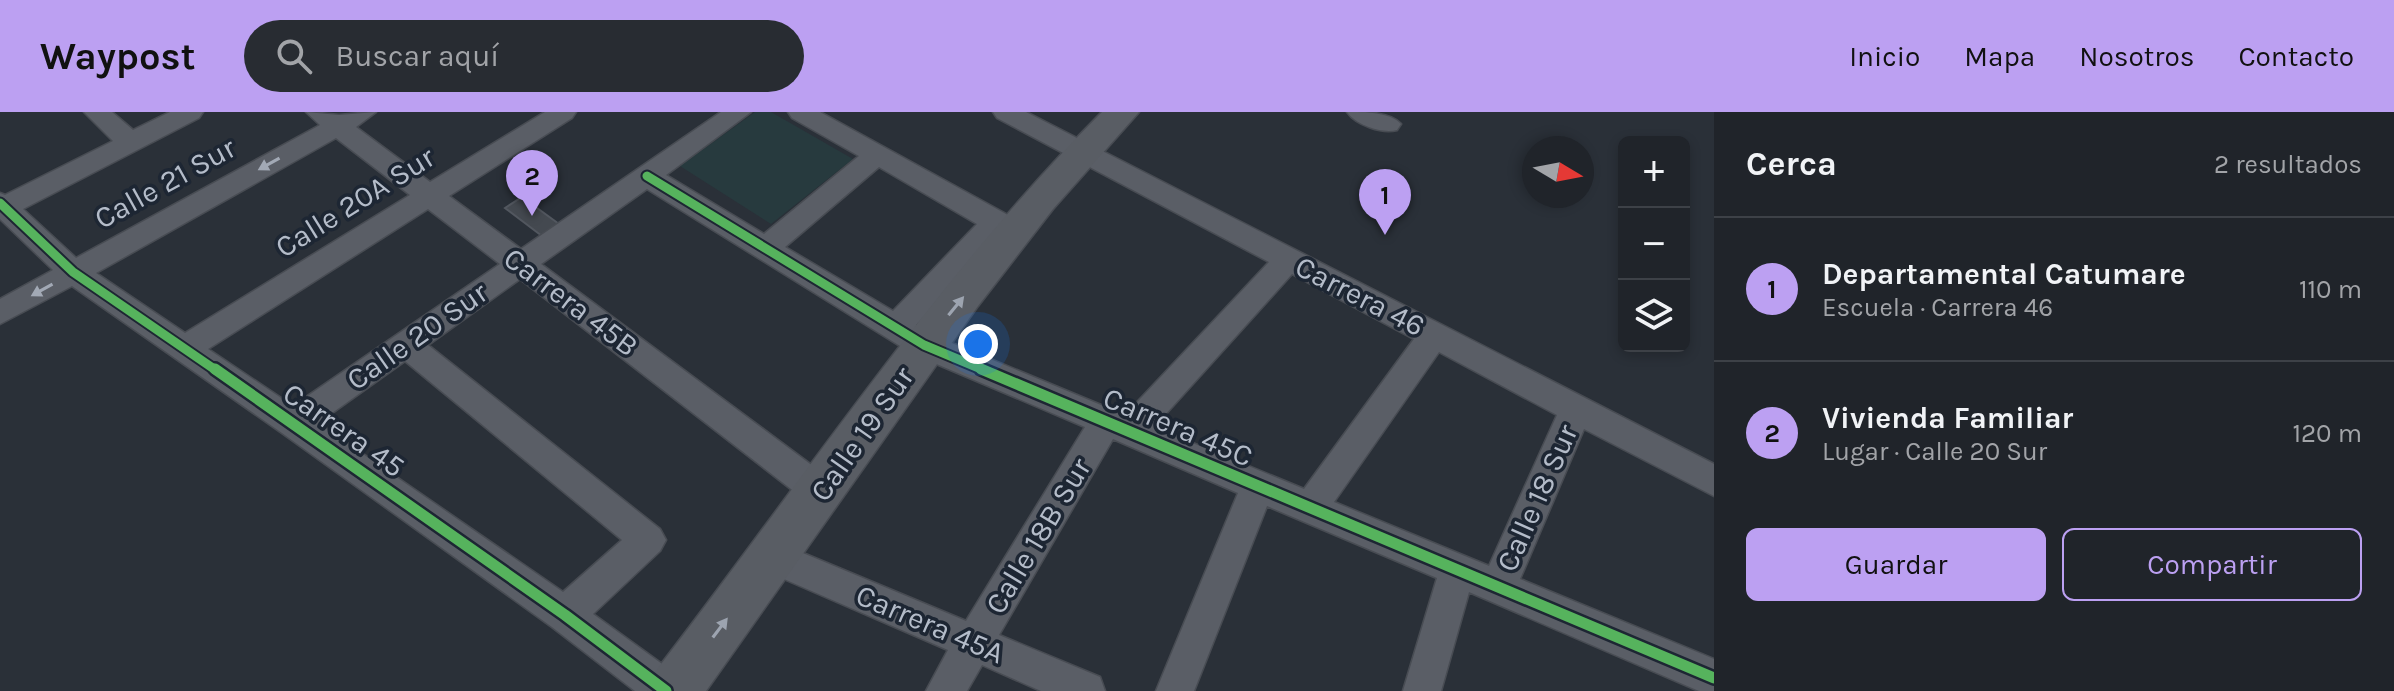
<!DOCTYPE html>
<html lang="es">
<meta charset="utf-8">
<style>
body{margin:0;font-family:Karla,sans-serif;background:#282c32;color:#f1f3f6}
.controls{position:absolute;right:24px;top:24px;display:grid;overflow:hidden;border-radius:12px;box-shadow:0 4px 12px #0003}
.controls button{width:72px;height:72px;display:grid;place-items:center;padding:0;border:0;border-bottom:2px solid #3d4147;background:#20242a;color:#f1f3f6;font:40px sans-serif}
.compass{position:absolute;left:1522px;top:24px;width:72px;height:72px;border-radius:50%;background:#20242a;box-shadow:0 4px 12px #0003;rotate:100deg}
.you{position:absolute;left:978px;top:232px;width:28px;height:28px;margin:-20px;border:6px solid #fff;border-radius:50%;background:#1a73e8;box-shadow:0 0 0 12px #1a73e833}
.badge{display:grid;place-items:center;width:52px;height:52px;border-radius:50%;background:#bca0f2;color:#111;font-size:26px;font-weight:700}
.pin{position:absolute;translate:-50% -66px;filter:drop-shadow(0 2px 4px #0008)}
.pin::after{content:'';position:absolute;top:42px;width:28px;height:24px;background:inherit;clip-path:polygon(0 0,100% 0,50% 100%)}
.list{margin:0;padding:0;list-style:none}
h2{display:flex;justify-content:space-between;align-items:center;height:104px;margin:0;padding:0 32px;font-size:34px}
h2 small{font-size:26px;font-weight:400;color:#a2a4a8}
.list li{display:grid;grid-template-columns:52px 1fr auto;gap:24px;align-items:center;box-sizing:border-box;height:144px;padding:0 32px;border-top:2px solid #3d4147}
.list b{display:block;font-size:30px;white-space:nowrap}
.list p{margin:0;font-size:26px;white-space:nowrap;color:#a2a4a8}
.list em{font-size:26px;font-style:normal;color:#a2a4a8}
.actions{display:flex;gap:16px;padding:24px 32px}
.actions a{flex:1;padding:18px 0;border:2px solid #bca0f2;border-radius:12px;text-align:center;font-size:28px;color:#bca0f2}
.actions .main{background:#bca0f2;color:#111}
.icon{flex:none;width:44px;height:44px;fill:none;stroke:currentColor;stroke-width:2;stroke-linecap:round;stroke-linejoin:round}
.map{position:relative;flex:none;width:1714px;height:579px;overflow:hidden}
header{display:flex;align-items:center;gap:48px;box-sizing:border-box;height:112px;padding:0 40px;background:#bca0f2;color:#111}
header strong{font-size:38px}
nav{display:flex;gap:44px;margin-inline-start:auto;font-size:28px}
.search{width:560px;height:72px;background:#282c32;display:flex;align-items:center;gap:20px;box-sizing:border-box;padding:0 28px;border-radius:44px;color:#a2a4a8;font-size:30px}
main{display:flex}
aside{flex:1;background:#20242a}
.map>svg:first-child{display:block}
.green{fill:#273a3e}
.building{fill:#444950;stroke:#52575f;stroke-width:2}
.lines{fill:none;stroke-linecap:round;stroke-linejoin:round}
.street-casing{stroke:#484c53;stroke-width:3}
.secondary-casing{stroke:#484c53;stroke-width:3}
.street{fill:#5a5e66;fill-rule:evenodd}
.secondary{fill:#595d64;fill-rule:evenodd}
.cycleway-far1-casing{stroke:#1d2633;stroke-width:13}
.cycleway-casing{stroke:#1d2633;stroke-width:16}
.cycleway-far1{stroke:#56b35d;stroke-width:9}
.cycleway{stroke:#56b35d;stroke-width:11}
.oneway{fill:#a2a9b5}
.oneway2{fill:#9da4b0}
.labels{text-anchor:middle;stroke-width:7;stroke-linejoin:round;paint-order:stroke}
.street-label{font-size:30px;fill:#b4bcc9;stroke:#1d2633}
</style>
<header>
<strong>Waypost</strong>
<div class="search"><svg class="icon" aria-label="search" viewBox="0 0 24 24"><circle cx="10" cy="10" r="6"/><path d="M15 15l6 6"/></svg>Buscar aquí</div>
<nav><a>Inicio</a><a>Mapa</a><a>Nosotros</a><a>Contacto</a></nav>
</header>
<main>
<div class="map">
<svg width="1714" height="579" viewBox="0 0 1714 579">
<rect width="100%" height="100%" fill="#2a3038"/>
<polygon class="green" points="755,0 771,0 853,47 771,112 680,54"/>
<polygon class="building" points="522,85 559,112 542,124 505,96"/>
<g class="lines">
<g class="street-casing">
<g id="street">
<path d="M84,0H112L133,18L170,0H203L199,6L23,97L76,146L320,13L306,0L339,3L376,0L356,15L430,70L545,0H576L572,6L449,84L521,137L721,0H751L666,63L764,122L859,44L792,6L788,0H820L1006,102L1026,114L1030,121L1026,128L1016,131L999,124L916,213L935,224L1125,303L1269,150L997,6L993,0H1026L1714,352V384L1584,317L1520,467L1714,547V579H1699L1469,480L1441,579H1403L1437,466L1267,394L1194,579H1156L1238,381L1113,327L999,523L1100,565L1105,579H1041L982,553L967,579H926L948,538L761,457L756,445L761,433L774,429L966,509L1085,315L913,242L647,77L541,152L833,369L838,380L833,391L821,395L809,391L520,167L428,233L660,417L666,428L660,439L593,502L680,565L685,579H635L552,515L282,321L72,174L0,212V187L53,158L0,107V81L5,83L113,29ZM336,26L410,83L185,221L96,161ZM879,55L977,112L893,199L785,135ZM428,97L500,152L293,294L208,237ZM1292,162L1414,227L1304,377L1154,315ZM1439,240L1557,303L1489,454L1334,390ZM405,249L622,428L563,480L318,311Z"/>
<path d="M1347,0C1365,0 1390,0 1401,12L1397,18C1382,22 1356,13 1347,0Z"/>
</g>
</g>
<g class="secondary-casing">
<path id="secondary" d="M1102,0H1139L1053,97L978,194L706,579H647L655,560C800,373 935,167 1102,0Z"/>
</g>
<use href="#street" class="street"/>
<use href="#secondary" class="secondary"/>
<g class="cycleway-far1-casing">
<g id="cycleway-far1">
<polyline points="647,64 924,233 986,259"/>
<polyline points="0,91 73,160 217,259"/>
</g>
</g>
<g class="cycleway-casing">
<g id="cycleway">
<polyline points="215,257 565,503 666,579"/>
<polyline points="981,257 1714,566"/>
</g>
</g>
<use href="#cycleway-far1" class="cycleway-far1"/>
<use href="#cycleway" class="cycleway"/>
</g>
<defs><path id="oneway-solid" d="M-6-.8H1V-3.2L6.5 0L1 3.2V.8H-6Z" transform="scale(2)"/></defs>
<g class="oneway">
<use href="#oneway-solid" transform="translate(269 52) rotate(151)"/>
<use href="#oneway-solid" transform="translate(42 178) rotate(151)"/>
</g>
<g class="oneway2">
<use href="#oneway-solid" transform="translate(956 194) rotate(-51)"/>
<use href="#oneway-solid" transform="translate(720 516) rotate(-53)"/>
</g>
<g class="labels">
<g class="street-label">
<text transform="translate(165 71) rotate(-29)" y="10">Calle 21 Sur</text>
<text transform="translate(355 90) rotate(-32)" y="10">Calle 20A Sur</text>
<text transform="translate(1360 184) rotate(27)" y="10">Carrera 46</text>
<text transform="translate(571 190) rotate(37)" y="10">Carrera 45B</text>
<text transform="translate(417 224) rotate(-35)" y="10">Calle 20 Sur</text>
<text transform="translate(1178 315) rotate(23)" y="10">Carrera 45C</text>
<text transform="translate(344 318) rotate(35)" y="10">Carrera 45</text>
<text transform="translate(862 322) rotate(-55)" y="10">Calle 19 Sur</text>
<text transform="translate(1537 386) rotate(-66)" y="10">Calle 18 Sur</text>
<text transform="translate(1038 424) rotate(-59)" y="10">Calle 18B Sur</text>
<text transform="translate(930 512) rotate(23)" y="10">Carrera 45A</text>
</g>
</g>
</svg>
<div class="controls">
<button>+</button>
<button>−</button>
<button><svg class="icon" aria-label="layers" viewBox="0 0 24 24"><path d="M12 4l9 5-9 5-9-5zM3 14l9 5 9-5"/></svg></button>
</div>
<svg class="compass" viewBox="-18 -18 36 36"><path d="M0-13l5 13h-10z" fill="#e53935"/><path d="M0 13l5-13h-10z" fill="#a2a4a8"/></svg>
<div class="you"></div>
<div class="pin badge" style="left:1385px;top:123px">1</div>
<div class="pin badge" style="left:532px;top:104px">2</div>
</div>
<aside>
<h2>Cerca<small>2 resultados</small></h2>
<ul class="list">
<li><span class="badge">1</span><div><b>Departamental Catumare</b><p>Escuela · Carrera 46</p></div><em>110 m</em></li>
<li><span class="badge">2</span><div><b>Vivienda Familiar</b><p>Lugar · Calle 20 Sur</p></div><em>120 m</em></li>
</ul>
<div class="actions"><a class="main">Guardar</a><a>Compartir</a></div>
</aside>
</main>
